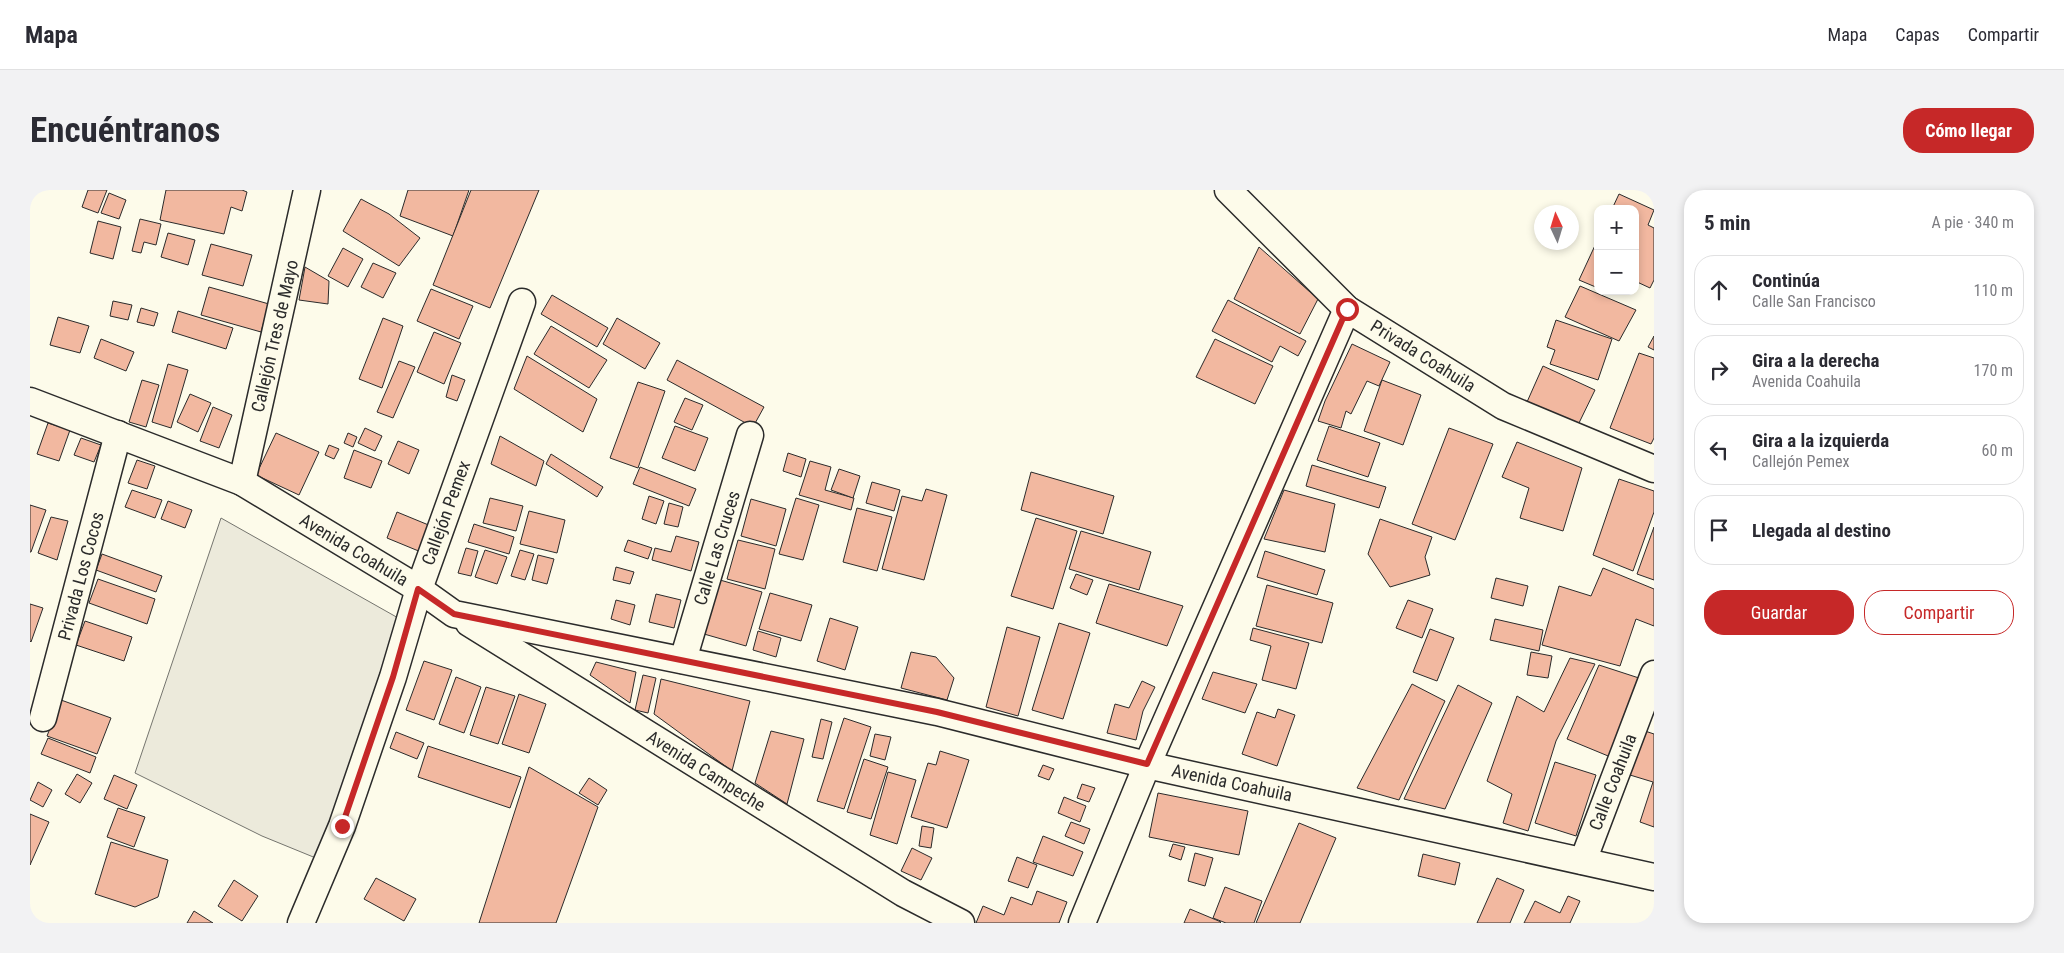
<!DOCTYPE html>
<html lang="es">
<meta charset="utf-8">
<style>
body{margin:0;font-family:"Roboto Condensed",sans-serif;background:#f2f2f3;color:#2b2b33}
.controls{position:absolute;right:15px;top:15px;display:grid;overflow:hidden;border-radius:10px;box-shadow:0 2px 8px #0003}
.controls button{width:45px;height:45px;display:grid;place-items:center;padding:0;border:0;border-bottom:1px solid #e1e1e2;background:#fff;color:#2b2b33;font:25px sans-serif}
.compass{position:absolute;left:1504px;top:15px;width:45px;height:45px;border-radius:50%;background:#fff;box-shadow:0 2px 8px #0003;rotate:356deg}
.stop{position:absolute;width:15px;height:15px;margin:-11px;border:4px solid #c62828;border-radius:50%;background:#fff}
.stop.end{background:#c62828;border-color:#fff;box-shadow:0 1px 5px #0008}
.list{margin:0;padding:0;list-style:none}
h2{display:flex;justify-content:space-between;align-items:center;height:65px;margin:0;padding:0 20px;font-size:21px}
h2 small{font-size:16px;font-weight:400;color:#7c7c81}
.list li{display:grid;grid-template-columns:32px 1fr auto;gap:15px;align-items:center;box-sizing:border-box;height:70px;margin:0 10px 10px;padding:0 10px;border:1px solid #e1e1e2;border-radius:20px}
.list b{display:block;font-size:19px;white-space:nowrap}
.list p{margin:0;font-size:16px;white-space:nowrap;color:#7c7c81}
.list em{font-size:16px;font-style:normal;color:#7c7c81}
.actions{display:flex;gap:10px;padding:15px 20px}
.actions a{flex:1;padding:11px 0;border:1px solid #c62828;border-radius:20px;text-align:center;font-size:18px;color:#c62828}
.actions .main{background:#c62828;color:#fff}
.icon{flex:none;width:28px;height:28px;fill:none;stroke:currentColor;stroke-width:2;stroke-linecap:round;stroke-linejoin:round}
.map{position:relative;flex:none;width:1624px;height:733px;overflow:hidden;border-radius:20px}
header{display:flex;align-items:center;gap:30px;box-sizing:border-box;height:70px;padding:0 25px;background:#fff;border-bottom:1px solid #e1e1e2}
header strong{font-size:24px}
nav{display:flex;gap:28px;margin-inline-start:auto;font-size:18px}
.intro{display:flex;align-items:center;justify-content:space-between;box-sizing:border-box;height:120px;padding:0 30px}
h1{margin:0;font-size:35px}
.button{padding:12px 22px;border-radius:20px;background:#c62828;color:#fff;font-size:18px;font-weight:700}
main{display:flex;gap:30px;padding:0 30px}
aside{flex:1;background:#fff;border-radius:20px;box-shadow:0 2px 8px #0003}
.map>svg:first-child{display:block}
.parking{fill:#eceadb;stroke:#74746e}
.building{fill:#f2b8a0;stroke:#2b2b2b}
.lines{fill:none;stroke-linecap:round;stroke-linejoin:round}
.street-casing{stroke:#2b2b2b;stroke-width:29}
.street{stroke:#fdfbea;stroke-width:26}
.route{stroke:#c62828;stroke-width:6}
.labels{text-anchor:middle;stroke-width:4;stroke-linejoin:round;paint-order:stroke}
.street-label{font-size:18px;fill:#2b2b2b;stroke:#fdfbea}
</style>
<header>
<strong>Mapa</strong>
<nav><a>Mapa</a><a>Capas</a><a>Compartir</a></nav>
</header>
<div class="intro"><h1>Encuéntranos</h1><a class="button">Cómo llegar</a></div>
<main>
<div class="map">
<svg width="1624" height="733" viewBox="0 0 1624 733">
<rect width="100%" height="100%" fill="#fdfbea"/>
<polygon class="parking" points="191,328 370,429 298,673 232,646 105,583"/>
<g class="building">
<polygon points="58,0 77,0 68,23 52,17"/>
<polygon points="136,0 212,0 217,2 212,21 201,17 194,44 130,30"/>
<polygon points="378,0 439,0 423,46 370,26"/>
<polygon points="441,0 509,0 460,118 403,95"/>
<polygon points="79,3 96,10 89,29 71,23"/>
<polygon points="1589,4 1624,20 1618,35 1624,38 1624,90 1620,98 1605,91 1605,19 1582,19"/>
<polygon points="331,9 359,24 390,48 369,76 313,41"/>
<polygon points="110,29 131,34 126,55 114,52 111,63 102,61"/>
<polygon points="68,31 91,37 83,69 60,63"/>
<polygon points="138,43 165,50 158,75 131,67"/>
<polygon points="1568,49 1568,98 1549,90"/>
<polygon points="181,54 222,65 213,96 172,85"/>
<polygon points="1229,57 1288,109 1270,144 1204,109"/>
<polygon points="313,58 333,69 318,97 298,86"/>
<polygon points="343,73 366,83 353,108 331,97"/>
<polygon points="275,77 299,91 298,114 269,110"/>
<polygon points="1550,96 1606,120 1589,151 1535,127"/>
<polygon points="179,97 239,114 231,142 171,125"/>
<polygon points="401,99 443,116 429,149 387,131"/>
<polygon points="522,105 578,138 567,157 511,124"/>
<polygon points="1198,110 1276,151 1268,166 1250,156 1242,172 1182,141"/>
<polygon points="83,111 102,115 98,130 80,126"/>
<polygon points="111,118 128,123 124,136 107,132"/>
<polygon points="148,121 203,138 196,159 142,142"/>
<polygon points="28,127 59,136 50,163 20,155"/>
<polygon points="353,128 373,136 352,198 329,189"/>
<polygon points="587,128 630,153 615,179 573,154"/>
<polygon points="1526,130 1582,149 1568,190 1520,174 1525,160 1517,157"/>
<polygon points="521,136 577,170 559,198 504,164"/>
<polygon points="404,142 431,153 414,194 387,182"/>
<polygon points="1624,146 1624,160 1618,157"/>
<polygon points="71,149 104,162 96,181 64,168"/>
<polygon points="1185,149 1243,176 1225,214 1166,187"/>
<polygon points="1322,154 1360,172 1349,196 1337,191 1321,224 1316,221 1311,238 1288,231 1295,211"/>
<polygon points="1609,163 1624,168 1624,248 1621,254 1580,238"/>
<polygon points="497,166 567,209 553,242 484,199"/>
<polygon points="647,170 734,217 723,237 637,190"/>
<polygon points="369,171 385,177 363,228 347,222"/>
<polygon points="138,174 158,180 141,238 122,232"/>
<polygon points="1513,176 1565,200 1548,235 1497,212"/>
<polygon points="422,185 435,190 427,211 416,207"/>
<polygon points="112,190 129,195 116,237 99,232"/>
<polygon points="1352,190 1391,205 1373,255 1334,241"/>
<polygon points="608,192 635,201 608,278 580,268"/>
<polygon points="160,204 181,213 168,242 147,232"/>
<polygon points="655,208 673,215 662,240 644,232"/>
<polygon points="183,217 202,225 189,258 170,251"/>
<polygon points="18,233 40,240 29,271 7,264"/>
<polygon points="645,236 678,248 665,281 632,268"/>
<polygon points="1299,236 1350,253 1338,287 1287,270"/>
<polygon points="335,238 352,246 345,261 328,253"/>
<polygon points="1419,238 1463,254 1425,350 1382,334"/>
<polygon points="246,243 289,262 269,305 226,285"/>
<polygon points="318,243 327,247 323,257 314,253"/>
<polygon points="470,246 514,271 506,296 461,274"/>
<polygon points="51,248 71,255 64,272 44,265"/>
<polygon points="368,251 389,260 379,284 358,274"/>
<polygon points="1487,252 1552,278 1533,341 1490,328 1499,298 1472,287"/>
<polygon points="299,255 309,259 304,269 295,265"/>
<polygon points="324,260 352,271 341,298 314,288"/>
<polygon points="758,263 776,269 771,287 753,281"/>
<polygon points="521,264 573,297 567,307 516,274"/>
<polygon points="107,270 125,276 117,299 98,293"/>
<polygon points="780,271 801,277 795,300 824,308 821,320 769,305"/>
<polygon points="1282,275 1356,297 1349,318 1276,296"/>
<polygon points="610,277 666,299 659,316 603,294"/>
<polygon points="809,279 830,286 823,308 801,300"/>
<polygon points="1001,282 1084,306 1073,344 991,320"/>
<polygon points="1589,289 1624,301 1624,322 1603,381 1563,365"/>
<polygon points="842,292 870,300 864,321 836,313"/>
<polygon points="896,299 917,305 894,390 852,379 872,306 892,311"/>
<polygon points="102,300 132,310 125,328 95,317"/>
<polygon points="1254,300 1305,314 1295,362 1234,349"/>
<polygon points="619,306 634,311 626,334 612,329"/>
<polygon points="460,308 493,316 486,341 453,333"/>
<polygon points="766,308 789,315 773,370 749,364"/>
<polygon points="721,309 756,319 746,356 711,346"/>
<polygon points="138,311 162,320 155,338 131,329"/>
<polygon points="639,313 653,317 648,337 634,334"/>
<polygon points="0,315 16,320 1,362 0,362"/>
<polygon points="827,318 862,327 847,381 813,372"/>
<polygon points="499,321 535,330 527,363 490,354"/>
<polygon points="367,322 401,336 391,362 357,348"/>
<polygon points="21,327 38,331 27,370 8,363"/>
<polygon points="1006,328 1047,341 1023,419 981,406"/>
<polygon points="1350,329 1402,347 1395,367 1400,385 1360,397 1338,364"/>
<polygon points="444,334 484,347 479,364 438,352"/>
<polygon points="1624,337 1624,390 1607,384"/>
<polygon points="1051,341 1121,362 1109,400 1039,379"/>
<polygon points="646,346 669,352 661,381 622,370 625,358 641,362"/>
<polygon points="598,350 622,358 618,369 594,361"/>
<polygon points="708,350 745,359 735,399 697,389"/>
<polygon points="436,358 448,361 441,386 428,383"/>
<polygon points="455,360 477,367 467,394 445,387"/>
<polygon points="490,360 504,364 495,390 481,386"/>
<polygon points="1235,361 1295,380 1287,405 1227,387"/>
<polygon points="72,364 132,386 126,402 66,380"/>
<polygon points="508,365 524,369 517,394 502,390"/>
<polygon points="586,377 604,382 600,394 583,390"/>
<polygon points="1573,378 1624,399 1624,436 1606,429 1590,476 1512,455 1529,396 1561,406"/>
<polygon points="1046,384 1063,390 1057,405 1040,398"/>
<polygon points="1466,388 1498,396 1493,416 1461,408"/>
<polygon points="68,389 125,409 117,434 59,413"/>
<polygon points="690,390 732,402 716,456 674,444"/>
<polygon points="1079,394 1153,416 1137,456 1066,433"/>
<polygon points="1237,395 1303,413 1292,453 1226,436"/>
<polygon points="740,403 782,415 771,451 729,439"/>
<polygon points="626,404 651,410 644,438 619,432"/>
<polygon points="586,410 605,415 600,435 581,429"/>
<polygon points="1378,410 1403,419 1392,448 1366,438"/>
<polygon points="0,414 13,418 1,452 0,451"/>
<polygon points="800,428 828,437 815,480 787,471"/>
<polygon points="1465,429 1513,440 1509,461 1460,450"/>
<polygon points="55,431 102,447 94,471 46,455"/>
<polygon points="1029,433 1060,443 1033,529 1002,520"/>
<polygon points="977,437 1010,447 988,526 956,517"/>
<polygon points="1223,438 1279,453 1266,499 1232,490 1241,456 1220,450"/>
<polygon points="1400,439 1424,448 1407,491 1383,482"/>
<polygon points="728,441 751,448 746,467 723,460"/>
<polygon points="881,462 906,467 924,488 917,510 871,498"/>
<polygon points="1501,462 1522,466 1518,488 1497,485"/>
<polygon points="1540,468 1565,474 1526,551 1498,641 1473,633 1482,604 1457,591 1487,506 1514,522"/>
<polygon points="394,471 422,480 404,530 376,520"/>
<polygon points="566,472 606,482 600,513 560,485"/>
<polygon points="1569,475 1612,489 1583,568 1537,549"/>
<polygon points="1183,482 1227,494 1215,523 1172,509"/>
<polygon points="613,485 626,488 618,523 605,520"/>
<polygon points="426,487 451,497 434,543 409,534"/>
<polygon points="631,489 720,511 702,581 624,524"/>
<polygon points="1112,491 1125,497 1113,521 1106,550 1077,543 1085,514 1099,518"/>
<polygon points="1382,494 1415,511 1369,610 1327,598"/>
<polygon points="1428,495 1462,513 1415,619 1374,609"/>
<polygon points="456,497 485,506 468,554 440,545"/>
<polygon points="489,504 516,514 499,563 472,554"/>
<polygon points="31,510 81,528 67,564 17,546"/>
<polygon points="1248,519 1265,525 1247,576 1212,564 1227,522 1245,528"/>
<polygon points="814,528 841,537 814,619 787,611"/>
<polygon points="791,529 802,532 793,569 782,567"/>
<polygon points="741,541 774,549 757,614 725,593"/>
<polygon points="1615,541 1624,544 1624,637 1610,632 1623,592 1600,585"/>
<polygon points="366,542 394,553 387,569 360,558"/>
<polygon points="845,544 861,547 855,570 840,566"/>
<polygon points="18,548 66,567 60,583 11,564"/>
<polygon points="398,556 491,587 480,618 388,587"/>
<polygon points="910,561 939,570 917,638 881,627 898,573 906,575"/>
<polygon points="834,569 858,577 841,629 817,622"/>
<polygon points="1525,572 1566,585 1546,646 1505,633"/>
<polygon points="1013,575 1024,579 1019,590 1008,586"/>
<polygon points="499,577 568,617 526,733 449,733"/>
<polygon points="858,582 886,590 867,654 840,645"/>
<polygon points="47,584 62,593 50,613 35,604"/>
<polygon points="84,585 107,595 97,619 74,609"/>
<polygon points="559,588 577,600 568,615 549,603"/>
<polygon points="8,592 22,600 13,617 0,610"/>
<polygon points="1052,594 1065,598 1059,612 1047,608"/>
<polygon points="1128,603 1218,621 1209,665 1119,647"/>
<polygon points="1034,607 1056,616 1050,632 1028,623"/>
<polygon points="88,618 115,627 104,657 77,647"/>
<polygon points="0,624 19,632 0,675"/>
<polygon points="1041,632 1060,639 1054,654 1035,646"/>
<polygon points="1269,633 1306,648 1270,733 1226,733"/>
<polygon points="892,636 904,638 901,658 889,656"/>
<polygon points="1013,646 1053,662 1043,686 1003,672"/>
<polygon points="81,652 138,670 128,707 105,717 65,704"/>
<polygon points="1143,654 1155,657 1151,670 1139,666"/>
<polygon points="882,658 902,668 891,690 871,681"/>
<polygon points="1165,663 1183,668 1175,696 1158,691"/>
<polygon points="1393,664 1430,673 1425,695 1388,686"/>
<polygon points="987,667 1007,675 998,698 978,691"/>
<polygon points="346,688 386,709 374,731 334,709"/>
<polygon points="1467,688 1494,700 1480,733 1447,733"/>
<polygon points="204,690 228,706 212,731 188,716"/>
<polygon points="1195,697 1232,711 1224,733 1196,733 1183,728"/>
<polygon points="1007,701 1037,712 1029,733 946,733 953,716 974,725 981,707 1002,715"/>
<polygon points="1538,706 1550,711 1540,733 1494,733 1505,711 1530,723"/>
<polygon points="1160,719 1191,732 1190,733 1154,733"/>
<polygon points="164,721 183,733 157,733"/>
</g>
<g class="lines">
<g class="street-casing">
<g id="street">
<polyline points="1198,0 1317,119 1473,216 1624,279"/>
<polyline points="0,211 212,292 389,399 424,424 907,522 1117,575 1624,687"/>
<polyline points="212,292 277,0"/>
<polyline points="439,433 873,703 931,733"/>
<polyline points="653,470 720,245"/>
<polyline points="13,528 88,244"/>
<polyline points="1553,671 1624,484"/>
<polyline points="271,733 312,636 363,487 389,399 492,112"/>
<polyline points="1052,733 1117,575 1317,119"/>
</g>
</g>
<use href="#street" class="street"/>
</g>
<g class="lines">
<polyline class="route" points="312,636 363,487 388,399 424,424 907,522 1117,574 1317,119"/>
</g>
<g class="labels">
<g class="street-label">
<text transform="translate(245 146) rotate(-77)" y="6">Callejón Tres de Mayo</text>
<text transform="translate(1393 166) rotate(32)" y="6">Privada Coahuila</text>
<text transform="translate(416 323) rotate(-70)" y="6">Callejón Pemex</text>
<text transform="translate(687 358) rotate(-73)" y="6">Calle Las Cruces</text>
<text transform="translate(324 360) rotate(31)" y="6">Avenida Coahuila</text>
<text transform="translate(51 386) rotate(-75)" y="6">Privada Los Cocos</text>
<text transform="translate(676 581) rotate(32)" y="6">Avenida Campeche</text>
<text transform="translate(1583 592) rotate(-69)" y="6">Calle Coahuila</text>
<text transform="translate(1202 593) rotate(12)" y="6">Avenida Coahuila</text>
</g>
</g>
</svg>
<div class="controls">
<button>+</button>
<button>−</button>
</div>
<svg class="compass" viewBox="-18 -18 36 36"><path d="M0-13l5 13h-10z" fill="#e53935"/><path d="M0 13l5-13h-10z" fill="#7c7c81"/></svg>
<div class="stop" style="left:1317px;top:119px"></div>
<div class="stop end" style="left:312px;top:636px"></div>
</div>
<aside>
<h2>5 min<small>A pie · 340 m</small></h2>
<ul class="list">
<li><svg class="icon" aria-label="ahead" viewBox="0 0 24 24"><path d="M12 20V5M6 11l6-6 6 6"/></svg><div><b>Continúa</b><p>Calle San Francisco</p></div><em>110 m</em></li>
<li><svg class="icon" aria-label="right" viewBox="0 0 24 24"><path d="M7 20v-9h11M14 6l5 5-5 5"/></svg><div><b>Gira a la derecha</b><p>Avenida Coahuila</p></div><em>170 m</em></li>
<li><svg class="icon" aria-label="left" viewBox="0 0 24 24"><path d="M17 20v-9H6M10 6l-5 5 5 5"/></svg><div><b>Gira a la izquierda</b><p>Callejón Pemex</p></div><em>60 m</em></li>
<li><svg class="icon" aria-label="arrive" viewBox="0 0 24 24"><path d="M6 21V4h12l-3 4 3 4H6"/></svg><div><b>Llegada al destino</b></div></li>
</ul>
<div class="actions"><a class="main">Guardar</a><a>Compartir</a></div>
</aside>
</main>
